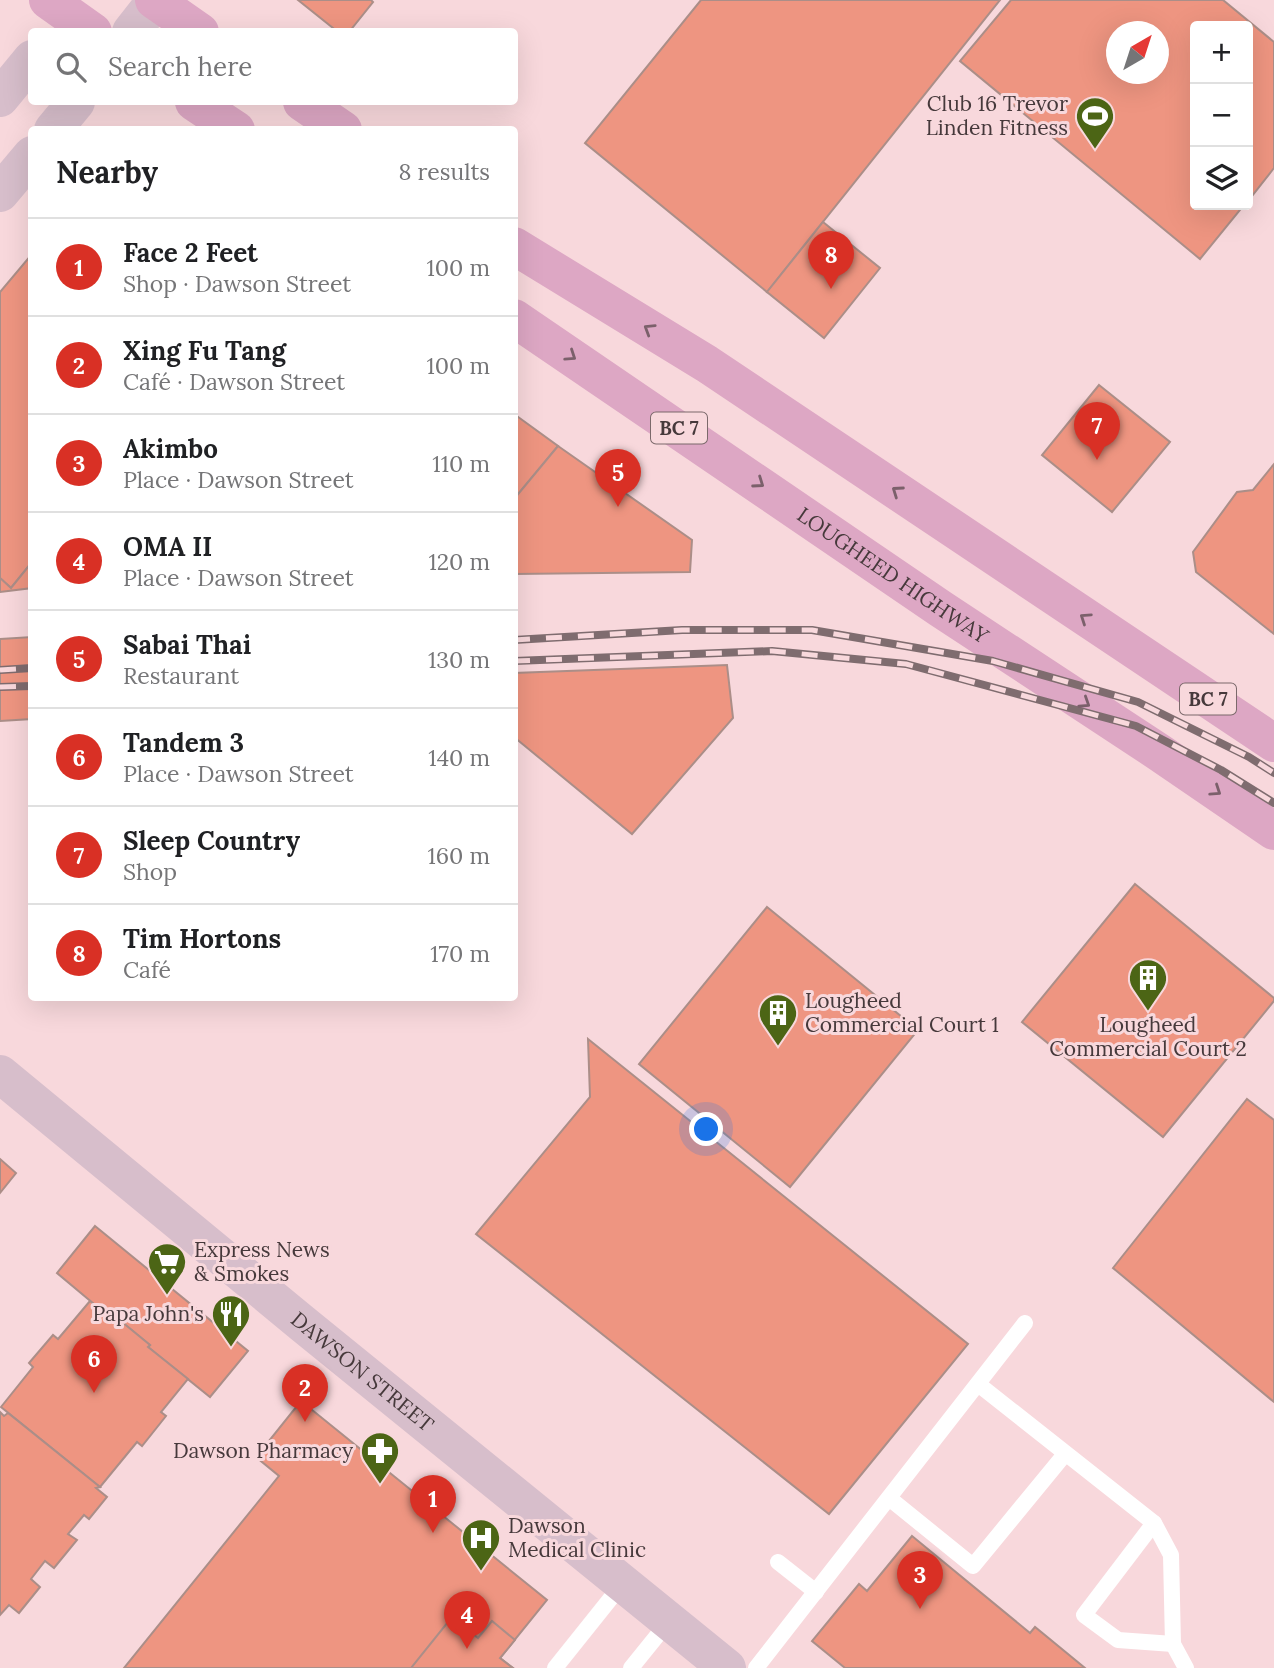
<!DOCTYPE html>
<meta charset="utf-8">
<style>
body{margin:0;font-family:Lora,serif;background:#f6f6f6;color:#202124}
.controls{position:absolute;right:21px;top:21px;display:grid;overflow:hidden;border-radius:7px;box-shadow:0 7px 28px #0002}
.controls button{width:63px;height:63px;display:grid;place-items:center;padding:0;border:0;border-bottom:2px solid #e0e0e0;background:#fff;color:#202124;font:35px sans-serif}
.compass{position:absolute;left:1106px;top:21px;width:63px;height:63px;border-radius:50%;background:#fff;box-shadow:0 7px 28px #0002;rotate:39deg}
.you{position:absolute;left:707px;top:1130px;width:24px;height:24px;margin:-18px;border:5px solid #fff;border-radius:50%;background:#1a73e8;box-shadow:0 0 0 10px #1a73e833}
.badge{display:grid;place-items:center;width:46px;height:46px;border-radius:50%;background:#d93025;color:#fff;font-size:23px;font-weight:700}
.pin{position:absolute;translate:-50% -58px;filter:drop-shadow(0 2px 4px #0008)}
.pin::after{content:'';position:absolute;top:37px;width:24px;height:21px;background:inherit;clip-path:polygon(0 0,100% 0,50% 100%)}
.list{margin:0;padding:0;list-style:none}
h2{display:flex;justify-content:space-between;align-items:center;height:91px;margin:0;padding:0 28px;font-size:30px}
h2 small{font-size:23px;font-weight:400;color:#757577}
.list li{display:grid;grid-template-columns:46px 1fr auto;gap:21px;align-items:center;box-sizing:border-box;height:98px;padding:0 28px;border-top:2px solid #e0e0e0}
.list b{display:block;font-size:26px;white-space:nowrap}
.list p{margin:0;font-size:23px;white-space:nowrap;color:#757577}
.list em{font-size:23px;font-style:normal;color:#757577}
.icon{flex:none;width:38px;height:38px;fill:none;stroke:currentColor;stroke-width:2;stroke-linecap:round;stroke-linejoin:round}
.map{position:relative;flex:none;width:1274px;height:1668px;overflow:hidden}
.search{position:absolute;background:#fff;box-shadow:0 7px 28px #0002;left:28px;top:28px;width:490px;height:77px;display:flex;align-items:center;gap:18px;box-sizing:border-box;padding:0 24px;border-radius:7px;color:#757577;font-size:26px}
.panel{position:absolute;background:#fff;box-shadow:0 7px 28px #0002;left:28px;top:126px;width:490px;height:875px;border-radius:7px}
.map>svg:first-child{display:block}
.building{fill:#ee9581;stroke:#ab8e88;stroke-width:2;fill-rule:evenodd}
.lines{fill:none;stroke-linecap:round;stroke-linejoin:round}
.lane{stroke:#fff;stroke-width:16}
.secondary{stroke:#d7becb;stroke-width:38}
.primary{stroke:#dda7c4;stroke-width:38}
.rail-casing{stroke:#7f6c6f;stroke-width:8}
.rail{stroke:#f8d8dc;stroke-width:5;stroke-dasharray:16;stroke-linecap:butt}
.oneway{stroke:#7b606b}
.labels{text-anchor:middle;stroke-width:6;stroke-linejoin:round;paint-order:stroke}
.shield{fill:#f8d8dc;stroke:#7b696b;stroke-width:2}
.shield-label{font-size:19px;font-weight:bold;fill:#46393b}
.poi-label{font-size:21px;fill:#46393b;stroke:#f8d8dc;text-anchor:end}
.street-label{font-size:21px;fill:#46393b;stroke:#f8d8dc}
</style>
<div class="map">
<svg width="1274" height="1668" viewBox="0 0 1274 1668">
<rect width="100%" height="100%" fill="#f8d8dc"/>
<g class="building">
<polygon points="298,0 371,0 373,2 349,32 338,32"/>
<polygon points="701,0 1000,0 767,292 585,143"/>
<path d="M1011,0H1223L1274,42V168L1248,201V26H1195V205H1244L1200,259L960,61ZM1116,32H1158V74H1116Z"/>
<polygon points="823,222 880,268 824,338 767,292"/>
<polygon points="32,254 32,562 11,588 0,578 0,292"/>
<polygon points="1099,385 1170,442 1112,512 1042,455"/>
<polygon points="514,414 558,446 514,499"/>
<polygon points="558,446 692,540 690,572 514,574 514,499"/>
<polygon points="1274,464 1274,634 1196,572 1193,552 1237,492 1253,490"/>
<polygon points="32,562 32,588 0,592 0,578 11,588"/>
<polygon points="32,637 32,719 0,721 0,639"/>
<polygon points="727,665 733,718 632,834 514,737 514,673"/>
<polygon points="1135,884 1274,998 1274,1001 1163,1137 1022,1022"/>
<polygon points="767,907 918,1030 790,1187 639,1064"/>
<polygon points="588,1039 968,1344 829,1514 476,1234 590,1097"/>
<polygon points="1247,1099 1274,1120 1274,1402 1113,1268"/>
<polygon points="0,1159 16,1173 0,1193"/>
<polygon points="95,1226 248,1351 210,1397 148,1347 150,1345 122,1322 119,1325 57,1273"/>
<polygon points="90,1301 119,1325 122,1322 150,1345 148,1347 188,1379 161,1412 166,1416 142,1446 137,1442 100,1487 1,1407 33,1367 29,1363 53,1335 58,1339"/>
<polygon points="301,1401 547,1600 500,1658 513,1668 124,1668 279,1476 256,1457"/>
<polygon points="0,1412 4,1416 8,1413 100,1487 96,1488 107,1497 89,1519 84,1515 68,1534 77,1540 54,1568 45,1561 31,1579 40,1587 19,1613 9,1605 0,1615"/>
<polygon points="912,1536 1030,1633 1035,1627 1085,1668 845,1668 812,1641 859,1584 867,1591"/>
<polygon points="452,1617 478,1638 492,1621 515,1640 500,1658 513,1668 411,1668"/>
</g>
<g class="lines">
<g class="lane">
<polyline points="978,1384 1154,1523 1171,1555 1173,1644 1186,1668"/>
<polyline points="889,1498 973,1566 1065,1454"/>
<polyline points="1154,1523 1084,1615 1118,1640 1173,1644"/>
<polyline points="778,1562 816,1592"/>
<polyline points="555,1668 623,1583"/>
<polyline points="631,1668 669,1621"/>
<polyline points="756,1668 1025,1323"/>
</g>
<g class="secondary">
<polyline points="131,32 156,0"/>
<polyline points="0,98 32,59"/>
<polyline points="53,130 76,102"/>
<polyline points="0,193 32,155"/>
<path id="s1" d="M0,1074L303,1324L727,1668"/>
</g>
<g class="primary">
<polyline points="48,0 93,32"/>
<polyline points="154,0 200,32"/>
<polyline points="194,102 236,130"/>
<polyline points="302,102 343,130"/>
<polyline points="514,246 707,364 1274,743"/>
<path id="s2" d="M514,318L941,609L1160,753L1274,831"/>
</g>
<g class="rail-casing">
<g id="rail">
<polyline points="514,640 682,630 812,630 993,661 1138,702 1249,757 1274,773"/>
<polyline points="514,661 772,651 906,664 1136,726 1221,770 1274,803"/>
<polyline points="0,670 32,668"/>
<polyline points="0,687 32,686"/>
</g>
</g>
<use href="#rail" class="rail"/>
</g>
<defs><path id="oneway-chevron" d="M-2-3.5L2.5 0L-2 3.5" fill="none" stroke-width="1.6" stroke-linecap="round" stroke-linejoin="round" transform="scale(1.75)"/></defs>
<g class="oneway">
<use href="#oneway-chevron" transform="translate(649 329) rotate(-148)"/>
<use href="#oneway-chevron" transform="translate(571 356) rotate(34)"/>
<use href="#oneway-chevron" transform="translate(759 483) rotate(35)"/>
<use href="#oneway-chevron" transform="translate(897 491) rotate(-145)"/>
<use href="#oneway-chevron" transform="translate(1085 618) rotate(-146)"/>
<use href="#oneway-chevron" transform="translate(1085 703) rotate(33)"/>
<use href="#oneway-chevron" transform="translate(1216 791) rotate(34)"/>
</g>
<defs>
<g id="stadium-pin" transform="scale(2.0125)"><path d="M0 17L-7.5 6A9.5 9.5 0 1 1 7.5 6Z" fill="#4c6515" stroke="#f8d8dc"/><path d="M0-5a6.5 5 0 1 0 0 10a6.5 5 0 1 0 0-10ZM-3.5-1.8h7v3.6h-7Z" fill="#fff"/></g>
<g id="building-pin" transform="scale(2.0125)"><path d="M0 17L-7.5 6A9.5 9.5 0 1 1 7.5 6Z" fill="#4c6515" stroke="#f8d8dc"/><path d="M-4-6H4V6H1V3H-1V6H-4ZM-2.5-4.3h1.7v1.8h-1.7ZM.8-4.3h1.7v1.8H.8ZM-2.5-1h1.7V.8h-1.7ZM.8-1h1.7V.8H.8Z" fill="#fff"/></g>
<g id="supermarket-pin" transform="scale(2.0125)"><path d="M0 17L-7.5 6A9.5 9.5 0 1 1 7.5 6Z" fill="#4c6515" stroke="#f8d8dc"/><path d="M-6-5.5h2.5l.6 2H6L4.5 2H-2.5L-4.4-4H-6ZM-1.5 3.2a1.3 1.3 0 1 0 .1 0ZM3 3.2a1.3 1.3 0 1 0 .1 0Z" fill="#fff"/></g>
<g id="restaurant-pin" transform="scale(2.0125)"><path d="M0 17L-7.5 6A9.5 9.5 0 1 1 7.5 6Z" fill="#4c6515" stroke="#f8d8dc"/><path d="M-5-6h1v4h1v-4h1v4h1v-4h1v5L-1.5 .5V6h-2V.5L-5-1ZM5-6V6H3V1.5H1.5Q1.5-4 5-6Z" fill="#fff"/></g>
<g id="pharmacy-pin" transform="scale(2.0125)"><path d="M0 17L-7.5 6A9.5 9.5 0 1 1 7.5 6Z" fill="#4c6515" stroke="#f8d8dc"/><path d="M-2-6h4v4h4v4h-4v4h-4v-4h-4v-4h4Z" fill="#fff"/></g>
<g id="hospital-pin" transform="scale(2.0125)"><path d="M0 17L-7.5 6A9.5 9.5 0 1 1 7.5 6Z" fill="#4c6515" stroke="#f8d8dc"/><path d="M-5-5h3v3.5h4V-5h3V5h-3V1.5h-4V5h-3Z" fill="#fff"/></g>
</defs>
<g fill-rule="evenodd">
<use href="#stadium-pin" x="1095" y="116"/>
<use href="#building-pin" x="1148" y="978"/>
<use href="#building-pin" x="778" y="1013"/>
<use href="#supermarket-pin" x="167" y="1262"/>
<use href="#restaurant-pin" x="231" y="1314"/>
<use href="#pharmacy-pin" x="380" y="1451"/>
<use href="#hospital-pin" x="481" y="1538"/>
</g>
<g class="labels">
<g class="shield">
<rect x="651" y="412.5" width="56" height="31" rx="5"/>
<rect x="1180" y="683.5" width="56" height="31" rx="5"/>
</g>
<g class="shield-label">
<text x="679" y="435">BC 7</text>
<text x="1208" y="706">BC 7</text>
</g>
<g class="poi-label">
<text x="1068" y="111">Club 16 Trevor<tspan x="1068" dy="24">Linden Fitness</tspan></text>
<text x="805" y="1008" text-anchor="start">Lougheed<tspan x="805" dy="24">Commercial Court 1</tspan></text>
<text x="1148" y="1032" text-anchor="middle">Lougheed<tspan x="1148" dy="24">Commercial Court 2</tspan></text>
<text x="194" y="1257" text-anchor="start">Express News<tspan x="194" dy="24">&amp; Smokes</tspan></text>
<text x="204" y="1321">Papa John's</text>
<text x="353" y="1458">Dawson Pharmacy</text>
<text x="508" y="1533" text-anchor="start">Dawson<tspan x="508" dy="24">Medical Clinic</tspan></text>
</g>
<g class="street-label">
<text dy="7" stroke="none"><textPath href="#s2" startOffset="458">LOUGHEED HIGHWAY</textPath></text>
<text dy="7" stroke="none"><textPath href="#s1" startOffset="469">DAWSON STREET</textPath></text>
</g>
</g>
</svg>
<div class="controls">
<button>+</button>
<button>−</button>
<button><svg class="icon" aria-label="layers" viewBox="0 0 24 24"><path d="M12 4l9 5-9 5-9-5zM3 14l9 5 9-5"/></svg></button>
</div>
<svg class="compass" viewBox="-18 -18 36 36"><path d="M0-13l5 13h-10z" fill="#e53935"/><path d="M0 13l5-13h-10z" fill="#757577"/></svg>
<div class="you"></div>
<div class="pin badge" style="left:433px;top:1533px">1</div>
<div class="pin badge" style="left:305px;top:1422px">2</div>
<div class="pin badge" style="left:920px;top:1609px">3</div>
<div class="pin badge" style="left:467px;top:1649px">4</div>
<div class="pin badge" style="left:618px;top:507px">5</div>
<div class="pin badge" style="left:94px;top:1393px">6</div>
<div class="pin badge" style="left:1097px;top:460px">7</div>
<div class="pin badge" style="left:831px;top:289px">8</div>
<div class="search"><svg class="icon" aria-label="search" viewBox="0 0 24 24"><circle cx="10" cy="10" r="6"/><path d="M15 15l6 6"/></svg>Search here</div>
<section class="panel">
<h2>Nearby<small>8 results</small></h2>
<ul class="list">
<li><span class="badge">1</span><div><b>Face 2 Feet</b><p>Shop · Dawson Street</p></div><em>100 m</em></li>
<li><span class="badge">2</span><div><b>Xing Fu Tang</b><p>Café · Dawson Street</p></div><em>100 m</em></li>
<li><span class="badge">3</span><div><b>Akimbo</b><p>Place · Dawson Street</p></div><em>110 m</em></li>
<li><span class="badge">4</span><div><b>OMA II</b><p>Place · Dawson Street</p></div><em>120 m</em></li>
<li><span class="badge">5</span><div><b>Sabai Thai</b><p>Restaurant</p></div><em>130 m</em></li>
<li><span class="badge">6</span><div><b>Tandem 3</b><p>Place · Dawson Street</p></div><em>140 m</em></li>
<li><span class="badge">7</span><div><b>Sleep Country</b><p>Shop</p></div><em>160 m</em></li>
<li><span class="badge">8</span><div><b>Tim Hortons</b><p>Café</p></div><em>170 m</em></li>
</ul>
</section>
</div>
